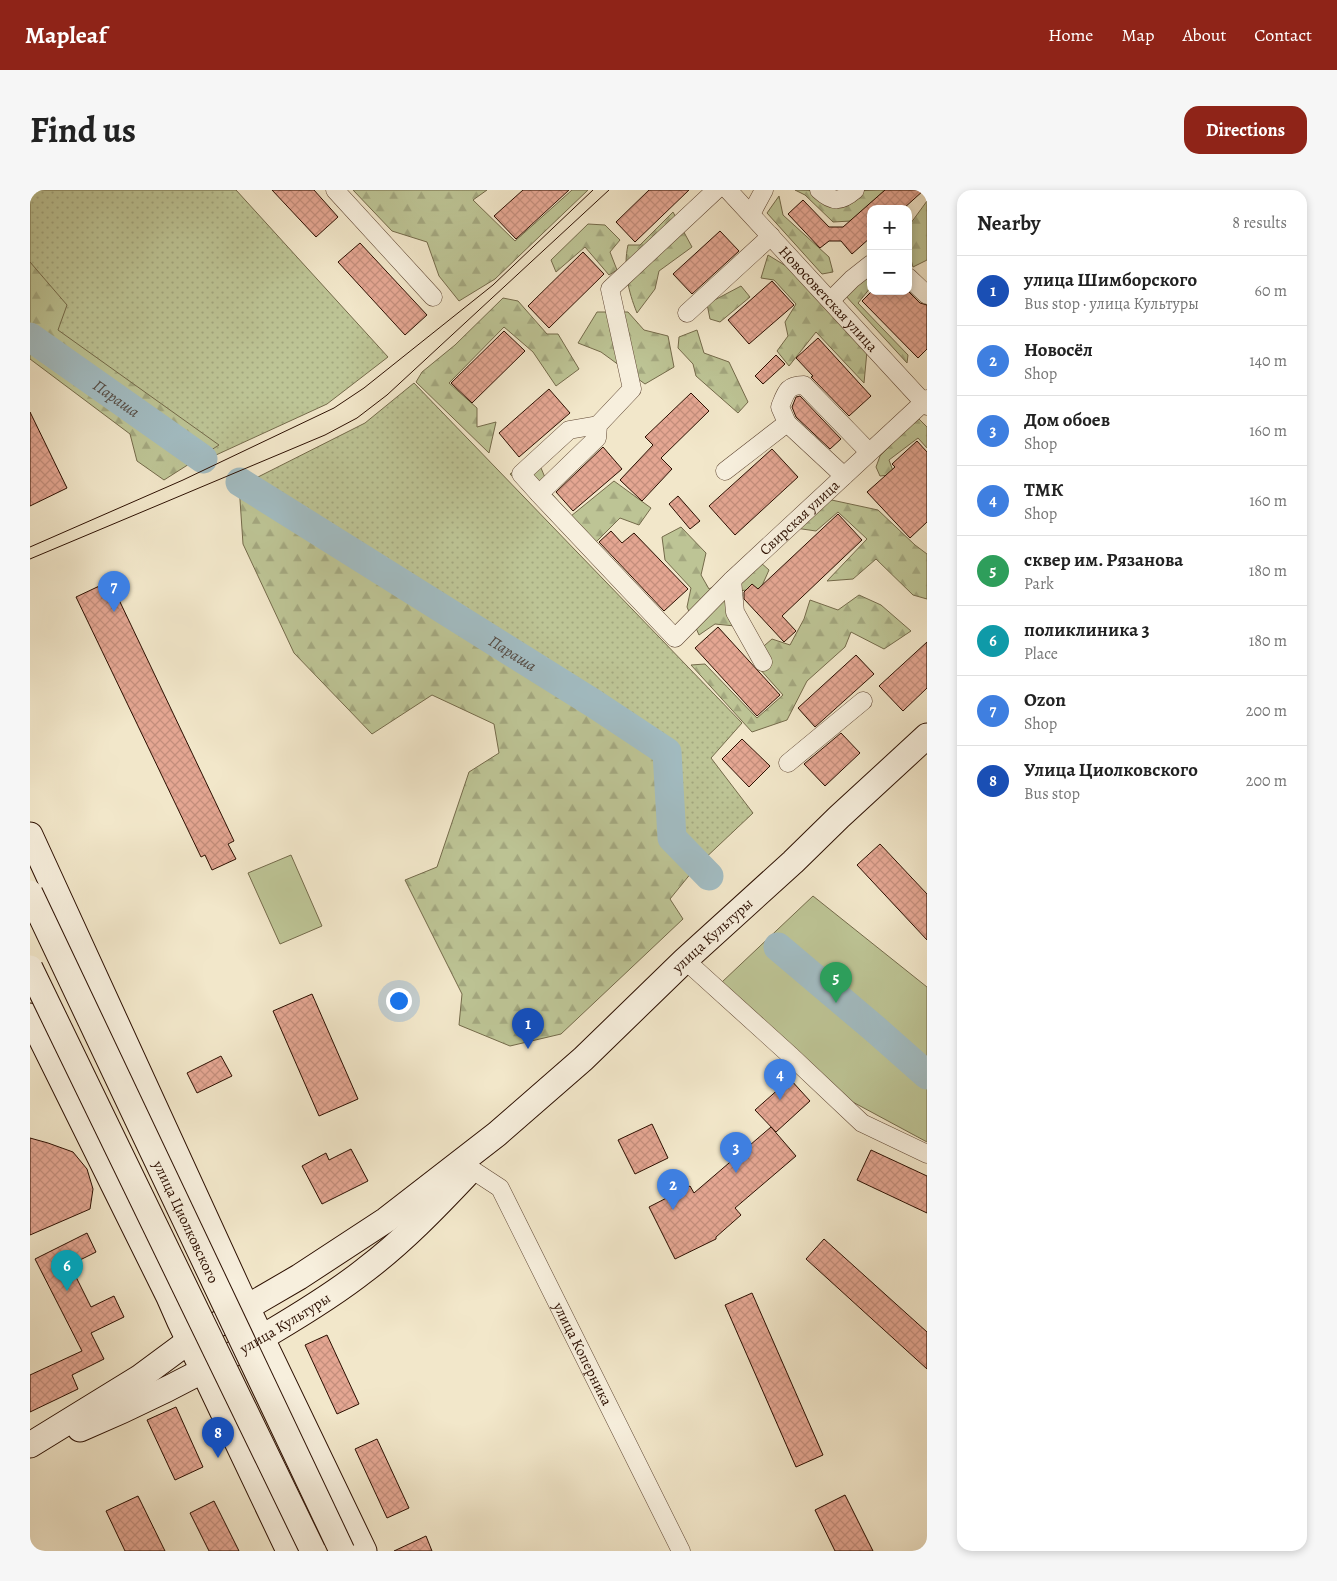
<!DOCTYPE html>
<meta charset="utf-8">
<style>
body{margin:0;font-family:Alegreya,serif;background:#f6f6f6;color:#222}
.controls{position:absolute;right:15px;top:15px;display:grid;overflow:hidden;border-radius:10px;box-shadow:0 2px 8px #0003}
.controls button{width:45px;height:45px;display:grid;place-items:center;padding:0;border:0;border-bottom:1px solid #e0e0e0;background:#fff;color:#222;font:25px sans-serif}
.you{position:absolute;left:368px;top:810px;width:18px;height:18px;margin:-12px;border:4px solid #fff;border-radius:50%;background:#1a73e8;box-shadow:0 0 0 8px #1a73e833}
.badge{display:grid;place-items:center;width:32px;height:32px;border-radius:50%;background:#8f2418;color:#fff;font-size:16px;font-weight:700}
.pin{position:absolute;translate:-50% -41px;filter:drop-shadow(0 1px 2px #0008)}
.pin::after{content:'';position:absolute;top:26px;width:18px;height:15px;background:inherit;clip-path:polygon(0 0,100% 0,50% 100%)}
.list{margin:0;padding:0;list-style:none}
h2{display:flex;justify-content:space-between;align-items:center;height:65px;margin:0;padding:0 20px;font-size:21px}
h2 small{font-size:16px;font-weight:400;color:#767676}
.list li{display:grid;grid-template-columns:32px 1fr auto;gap:15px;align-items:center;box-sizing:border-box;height:70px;padding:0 20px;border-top:1px solid #e0e0e0}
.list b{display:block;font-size:19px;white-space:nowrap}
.list p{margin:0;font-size:16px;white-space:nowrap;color:#767676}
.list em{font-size:16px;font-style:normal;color:#767676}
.map{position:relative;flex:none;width:897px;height:1361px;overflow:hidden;border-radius:15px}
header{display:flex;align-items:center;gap:30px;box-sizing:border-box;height:70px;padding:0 25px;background:#8f2418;color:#fff}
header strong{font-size:24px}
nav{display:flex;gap:28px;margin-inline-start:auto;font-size:18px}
.intro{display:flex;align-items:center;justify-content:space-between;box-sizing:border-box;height:120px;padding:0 30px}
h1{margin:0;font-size:35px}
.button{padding:12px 22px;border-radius:15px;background:#8f2418;color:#fff;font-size:18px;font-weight:700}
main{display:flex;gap:30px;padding:0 30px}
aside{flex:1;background:#fff;border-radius:15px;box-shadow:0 2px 8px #0003}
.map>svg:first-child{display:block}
.grass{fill:url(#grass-dots);stroke:#746a4a}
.forest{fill:url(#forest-firs);stroke:#746a4a}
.park{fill:#bdc495;stroke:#746a4a}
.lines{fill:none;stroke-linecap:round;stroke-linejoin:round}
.river{stroke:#a2bcc2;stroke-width:29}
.building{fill:url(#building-cross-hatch);stroke:#2c0f00}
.street-casing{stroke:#5e4532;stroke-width:19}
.secondary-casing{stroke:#2c0f00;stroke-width:27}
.street{stroke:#f7efdd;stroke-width:18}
.secondary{stroke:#f7efdd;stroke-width:25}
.tram{stroke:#2c0f00;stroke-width:1}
.secondary-bridge-casing{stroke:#2c0f00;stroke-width:27;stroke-linecap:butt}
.secondary-bridge{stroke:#f7efdd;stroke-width:25}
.labels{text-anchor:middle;stroke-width:4;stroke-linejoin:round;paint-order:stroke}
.street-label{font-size:15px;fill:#2c0f00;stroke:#f7efdd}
.water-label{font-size:16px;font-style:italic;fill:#554c44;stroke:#f7efdd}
</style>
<header>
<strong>Mapleaf</strong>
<nav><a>Home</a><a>Map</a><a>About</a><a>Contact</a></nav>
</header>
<div class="intro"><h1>Find us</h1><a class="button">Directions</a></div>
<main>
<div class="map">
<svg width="897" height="1361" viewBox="0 0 897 1361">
<defs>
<pattern id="grass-dots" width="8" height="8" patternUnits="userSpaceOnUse" patternTransform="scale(1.25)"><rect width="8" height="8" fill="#bdc495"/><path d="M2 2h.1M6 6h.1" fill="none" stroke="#a3a77f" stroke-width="1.8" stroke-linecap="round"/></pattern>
<pattern id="forest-firs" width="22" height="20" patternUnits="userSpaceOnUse" patternTransform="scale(1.25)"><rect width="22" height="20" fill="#bdc495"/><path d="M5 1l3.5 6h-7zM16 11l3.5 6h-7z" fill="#a3a77f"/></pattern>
<pattern id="building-cross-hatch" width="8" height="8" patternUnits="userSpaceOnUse" patternTransform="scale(1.25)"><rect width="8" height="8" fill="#e4a692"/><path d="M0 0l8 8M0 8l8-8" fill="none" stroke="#c48e7c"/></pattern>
</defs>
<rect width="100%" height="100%" fill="#f2e7ca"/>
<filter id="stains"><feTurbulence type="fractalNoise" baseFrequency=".004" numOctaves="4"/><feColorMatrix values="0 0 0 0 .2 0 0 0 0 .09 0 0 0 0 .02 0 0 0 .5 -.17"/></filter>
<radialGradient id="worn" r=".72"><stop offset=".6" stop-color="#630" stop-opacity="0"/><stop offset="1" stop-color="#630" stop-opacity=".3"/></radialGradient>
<g class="grass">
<polygon points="0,0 206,0 358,167 297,214 186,265 25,144 0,119"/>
<polygon points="384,193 712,533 681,568 723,623 670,673 645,647 639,560 224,298 226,288 335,233"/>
</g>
<g class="forest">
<polygon points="323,0 457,0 443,10 485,51 542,0 558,0 465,89 429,111 409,86 397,52 362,41"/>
<polygon points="765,0 813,1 855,0 821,31 803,32 775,5"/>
<polygon points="749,6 753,25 799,67 803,82 792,84 737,23"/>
<polygon points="897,11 897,70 883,77 878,59 878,37"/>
<path d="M643,22L662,57L629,81L625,99L607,123C598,101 593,78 598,55H610Z"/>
<polygon points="558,34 575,35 590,50 580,62 587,80 579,85 555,57 526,82 521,70"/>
<polygon points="738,65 761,79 837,161 834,193 786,142 759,176 747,161 758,146 755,132 766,114 744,90 731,88"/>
<polygon points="841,65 841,97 828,113 878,165 877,173 814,104 820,86"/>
<polygon points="0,72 37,115 28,140 189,255 134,290 107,271 100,244 0,169"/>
<polygon points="711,96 720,107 690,132 680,129 677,114"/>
<polygon points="473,108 488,111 517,144 528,144 549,179 526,196 503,162 474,137 419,193 447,218 447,237 466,232 459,263 386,192 392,182 425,155"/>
<polygon points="567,122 598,122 614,140 638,146 644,177 615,194 571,162 548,153"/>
<polygon points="667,140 674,163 699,172 718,212 708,223 666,186 663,174 648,158 649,147"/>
<polygon points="888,228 897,237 897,258 888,248 859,270 863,281 859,285 850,286 846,277 850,266"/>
<polygon points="493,276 511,278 522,304 541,326 584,291 621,318 609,335 590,328 563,355 593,405 480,284"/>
<polygon points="209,295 636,563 641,649 666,677 640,709 653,729 531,844 480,856 429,835 432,804 375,690 407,677 439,582 469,563 464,534 402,505 342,544 264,463 213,354"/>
<polygon points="797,309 848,320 885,355 897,364 897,409 883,405 846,369 823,389 797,391 837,349 808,322 786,341 765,338"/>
<polygon points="651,337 676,363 671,385 679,399 730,372 739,380 731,398 709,401 705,436 685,434 669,445 657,417 661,398 635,370 632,347"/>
<polygon points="829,405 851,415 881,441 854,459 821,442 815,457 777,491 757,530 722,542 661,475 675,474 727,528 753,505 720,468 742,449 760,455 774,429 780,410 808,420"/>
</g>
<g class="park">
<polygon points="261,665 292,736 250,754 218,683"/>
<polygon points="783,706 897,797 897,952 819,910 692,792"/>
</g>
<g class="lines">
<g class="river">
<path id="s1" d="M0,147L173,269"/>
<path id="s2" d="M210,292L563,513L637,562L642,648L679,686"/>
<polyline points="748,757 845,839 897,885"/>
</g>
</g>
<g class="building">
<polygon points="242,0 284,0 308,27 286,47"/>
<polygon points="493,0 539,0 486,49 464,26"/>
<polygon points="619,0 659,0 605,52 586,32"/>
<polygon points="855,0 894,0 873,19 841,19 841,47 822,64 811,51 799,51 790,58 758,24 773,10 799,37 813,37"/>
<polygon points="690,41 709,61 662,104 643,84"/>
<polygon points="330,53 397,125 375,145 308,72"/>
<polygon points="553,62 574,84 519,138 498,116"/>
<polygon points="742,91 764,115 719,154 698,130"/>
<polygon points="842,101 878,101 890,113 897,115 897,159 888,168 832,111"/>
<polygon points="474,141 495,161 442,213 421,193"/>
<polygon points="788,148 841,206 819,226 781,187 783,186 766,168"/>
<polygon points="746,165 755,174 733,194 725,186"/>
<polygon points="519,199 540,223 489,267 469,243"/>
<polygon points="661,203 679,221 631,268 642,279 612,311 590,290 623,255 615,247"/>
<polygon points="770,206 811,249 800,259 766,227 762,217 766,207"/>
<polygon points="0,222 37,298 0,316"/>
<polygon points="887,251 897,262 897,332 880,348 837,302 865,277 862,274"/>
<polygon points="573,257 592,279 543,321 526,302"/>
<polygon points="742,259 768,287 705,345 679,316"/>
<polygon points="648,306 670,331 660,339 639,314"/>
<polygon points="808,324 832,350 752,426 766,441 754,452 714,409 714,402 722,394 728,399"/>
<polygon points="581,341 592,353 604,343 658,399 634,421 569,352"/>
<polygon points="80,391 204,651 198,654 206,669 182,680 175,665 171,667 46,407"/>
<polygon points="688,437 750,505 727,526 665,458"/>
<polygon points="897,452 897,498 873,521 849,496"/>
<polygon points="826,465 844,484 785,537 768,518"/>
<polygon points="811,543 830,563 795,596 774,574"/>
<polygon points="712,549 740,576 719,597 692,569"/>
<polygon points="850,654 897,704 897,750 827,675"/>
<polygon points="282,804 328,909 289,926 243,821"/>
<polygon points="191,866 202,886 167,903 157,883"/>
<polygon points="760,889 780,911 746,942 725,920"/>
<polygon points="622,934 638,968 605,984 588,950"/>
<polygon points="741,937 766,966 705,1018 711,1025 686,1047 686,1049 645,1069 619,1017 660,996 664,1003"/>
<polygon points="0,948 18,953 43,962 57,979 63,999 60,1019 0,1045"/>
<polygon points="321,959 338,991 292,1014 272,976 296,963 299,970"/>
<polygon points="841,960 897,986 897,1023 827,990"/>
<polygon points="57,1043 66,1062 40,1075 61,1117 84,1106 94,1127 61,1143 74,1169 42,1185 48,1199 0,1222 0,1185 52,1161 5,1069"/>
<polygon points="794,1049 897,1142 897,1179 776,1069"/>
<polygon points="722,1103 793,1265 766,1277 695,1115"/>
<polygon points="297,1145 329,1214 307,1224 275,1155"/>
<polygon points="146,1217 173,1277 145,1290 117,1230"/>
<polygon points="347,1249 379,1318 357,1328 325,1259"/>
<polygon points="815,1305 843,1361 805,1361 785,1320"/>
<polygon points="108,1306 135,1361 95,1361 76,1321"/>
<polygon points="184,1311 209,1361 179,1361 160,1323"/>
<polygon points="396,1346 402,1361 364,1361"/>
</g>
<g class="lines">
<g class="street-casing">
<g id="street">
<polyline points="305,0 403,107"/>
<path id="s3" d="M686,0L580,99L602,199L568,235L567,248L509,304L645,448L702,390L897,209"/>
<path id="s4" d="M698,0L897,216"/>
<path d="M789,0C803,13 811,12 825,0"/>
<polyline points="721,24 734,0"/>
<polyline points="878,87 897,105"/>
<polyline points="801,110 822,89 841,74"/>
<polyline points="657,123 741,46"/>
<polyline points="695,281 757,233"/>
<path d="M814,286L757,233L750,217C756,202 757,195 774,195L839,262"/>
<polyline points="509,304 491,284 539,240 568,235"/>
<polyline points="702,390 705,422 733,472"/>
<polyline points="758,573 833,511"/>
<polyline points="655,770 761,866 832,933 897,964"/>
<path id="s5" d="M441,979L470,998L651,1361"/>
</g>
</g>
<g class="secondary-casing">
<g id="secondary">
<polyline points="0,645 209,1101 334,1361"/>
<polyline points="0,826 139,1107 150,1132 259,1361"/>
<path id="s6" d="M50,1239C117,1211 181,1178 243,1141C275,1122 306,1103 335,1080C372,1052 405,1018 437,984"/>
<path id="s7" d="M0,1255L109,1188L159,1151L269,1087L356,1030L467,944L553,869L655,770L763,672L809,627L897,546"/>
</g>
</g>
<use href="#street" class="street"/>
<use href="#secondary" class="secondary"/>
<g class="tram">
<polyline points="0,357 153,290 304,218 334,198 463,95 563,0"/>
<polyline points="0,369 295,245 327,228 357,205 579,0"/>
</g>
<g class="secondary-bridge-casing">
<g id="secondary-bridge">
<path id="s8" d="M0,703L312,1361"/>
<polyline points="0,778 283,1361"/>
</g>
</g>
<use href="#secondary-bridge" class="secondary-bridge"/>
</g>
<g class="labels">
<g class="street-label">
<text dy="5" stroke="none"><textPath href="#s4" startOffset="148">Новосоветская улица</textPath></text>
<text dy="5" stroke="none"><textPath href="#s3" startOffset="762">Свирская улица</textPath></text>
<text dy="5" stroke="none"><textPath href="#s7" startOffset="855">улица Культуры</textPath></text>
<text dy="5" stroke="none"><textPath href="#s8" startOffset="364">улица Циолковского</textPath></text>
<text dy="5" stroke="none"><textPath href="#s6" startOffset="231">улица Культуры</textPath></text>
<text dy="5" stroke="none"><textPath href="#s5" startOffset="220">улица Коперника</textPath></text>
</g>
<g class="water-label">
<text dy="6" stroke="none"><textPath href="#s1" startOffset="106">Параша</textPath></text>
<text dy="6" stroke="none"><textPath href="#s2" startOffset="322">Параша</textPath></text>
</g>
</g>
<rect width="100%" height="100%" filter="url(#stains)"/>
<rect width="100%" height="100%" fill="url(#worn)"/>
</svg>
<div class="controls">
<button>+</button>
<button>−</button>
</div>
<div class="you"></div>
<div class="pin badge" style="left:498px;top:859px;background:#1a4fb4">1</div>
<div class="pin badge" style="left:643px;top:1020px;background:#3f7fe0">2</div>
<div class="pin badge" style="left:706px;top:983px;background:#3f7fe0">3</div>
<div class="pin badge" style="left:750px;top:910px;background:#3f7fe0">4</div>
<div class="pin badge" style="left:806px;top:813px;background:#2e9e5b">5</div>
<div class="pin badge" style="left:37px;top:1101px;background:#0f9aa8">6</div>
<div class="pin badge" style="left:84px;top:422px;background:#3f7fe0">7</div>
<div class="pin badge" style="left:188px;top:1268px;background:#1a4fb4">8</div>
</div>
<aside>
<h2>Nearby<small>8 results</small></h2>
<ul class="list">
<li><span class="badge" style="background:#1a4fb4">1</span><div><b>улица Шимборского</b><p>Bus stop · улица Культуры</p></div><em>60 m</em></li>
<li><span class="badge" style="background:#3f7fe0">2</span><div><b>Новосёл</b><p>Shop</p></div><em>140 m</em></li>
<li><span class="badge" style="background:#3f7fe0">3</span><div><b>Дом обоев</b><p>Shop</p></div><em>160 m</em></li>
<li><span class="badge" style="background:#3f7fe0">4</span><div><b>ТМК</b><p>Shop</p></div><em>160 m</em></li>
<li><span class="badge" style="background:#2e9e5b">5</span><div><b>сквер им. Рязанова</b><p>Park</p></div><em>180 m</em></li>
<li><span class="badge" style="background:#0f9aa8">6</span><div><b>поликлиника 3</b><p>Place</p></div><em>180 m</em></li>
<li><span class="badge" style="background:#3f7fe0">7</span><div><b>Ozon</b><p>Shop</p></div><em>200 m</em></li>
<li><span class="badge" style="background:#1a4fb4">8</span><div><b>Улица Циолковского</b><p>Bus stop</p></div><em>200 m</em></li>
</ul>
</aside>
</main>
